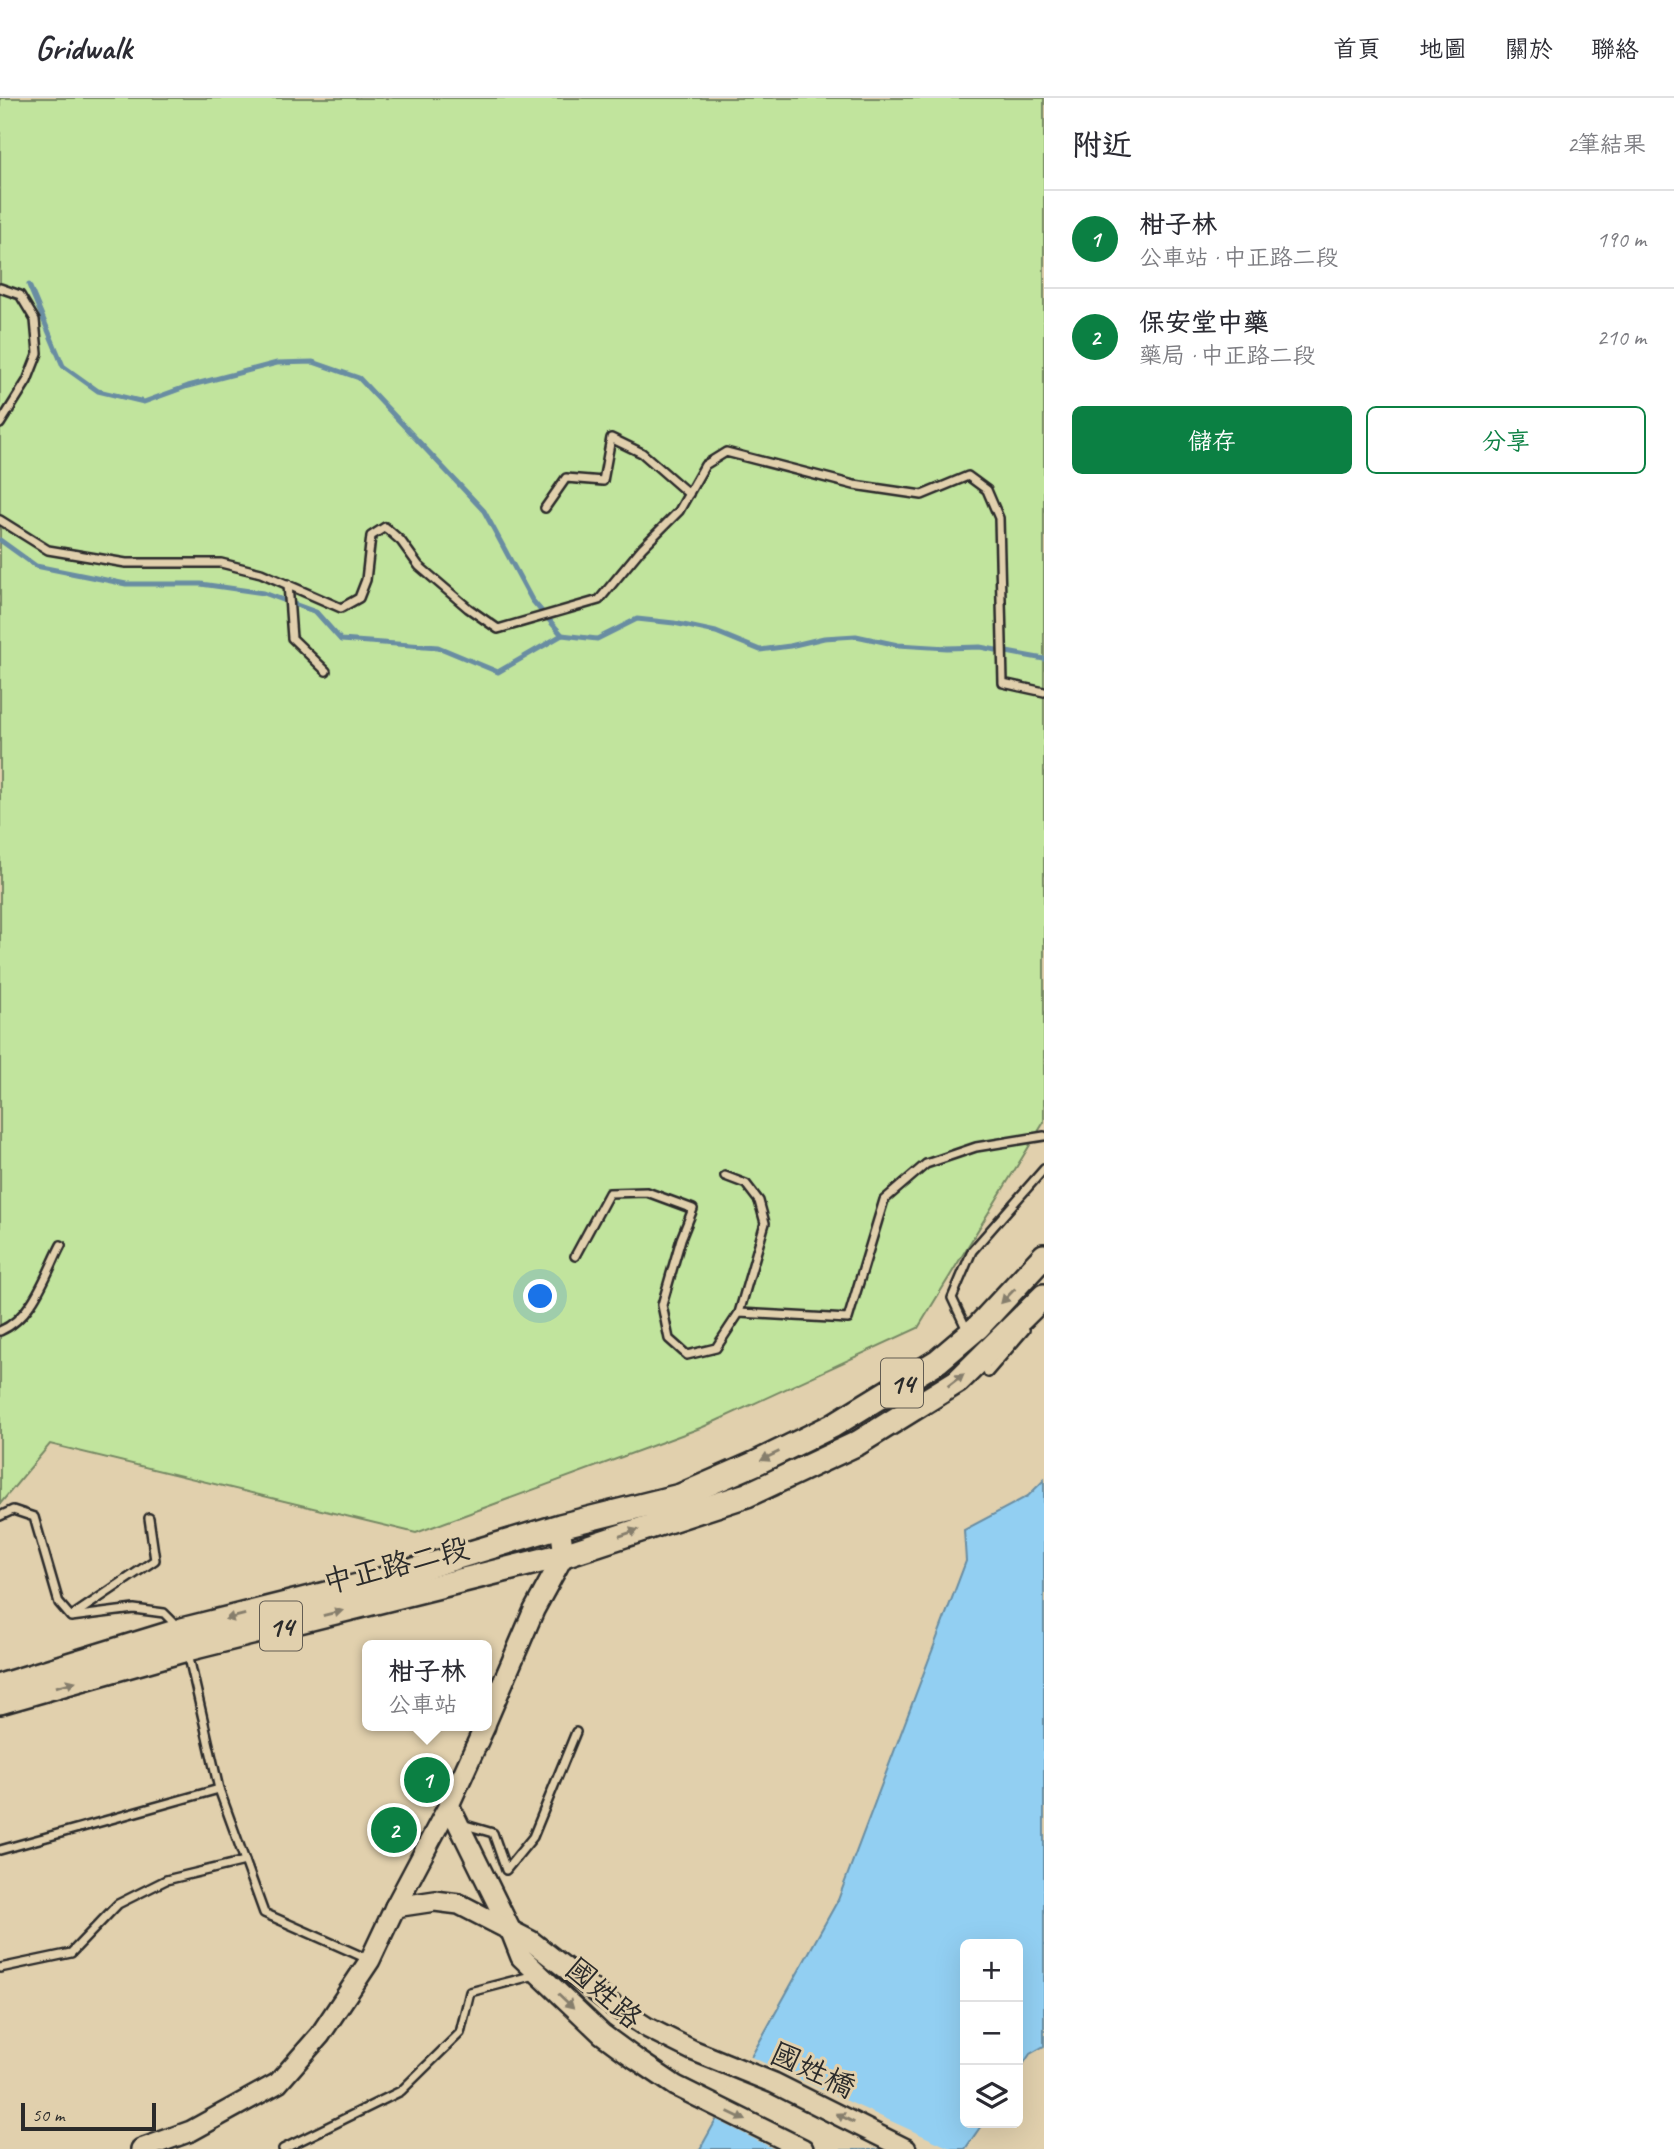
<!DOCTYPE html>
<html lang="zh-TW">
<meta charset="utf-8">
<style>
body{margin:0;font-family:Caveat,"LXGW WenKai TC",sans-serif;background:#f2f2f3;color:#2b2b33}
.controls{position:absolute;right:21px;bottom:21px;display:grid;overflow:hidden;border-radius:10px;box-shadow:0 7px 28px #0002}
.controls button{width:63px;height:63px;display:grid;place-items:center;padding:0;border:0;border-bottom:2px solid #e1e1e2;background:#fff;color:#2b2b33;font:35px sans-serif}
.scale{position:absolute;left:21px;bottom:18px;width:135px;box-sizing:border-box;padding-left:7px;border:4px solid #2b2b2b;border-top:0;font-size:19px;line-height:24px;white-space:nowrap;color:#2b2b2b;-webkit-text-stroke:5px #e1d0ad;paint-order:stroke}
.you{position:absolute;left:541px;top:1199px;width:24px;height:24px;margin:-18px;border:5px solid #fff;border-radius:50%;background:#1a73e8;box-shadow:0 0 0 10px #1a73e833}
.badge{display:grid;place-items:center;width:46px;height:46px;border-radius:50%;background:#0b8043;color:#fff;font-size:23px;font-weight:700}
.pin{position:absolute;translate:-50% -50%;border:4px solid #fff;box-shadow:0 2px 7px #0006}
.popup{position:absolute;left:362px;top:1542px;width:130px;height:91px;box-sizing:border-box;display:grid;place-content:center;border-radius:10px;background:#fff;filter:drop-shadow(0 2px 5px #0005);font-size:23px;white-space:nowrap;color:#7c7c81}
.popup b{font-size:26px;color:#2b2b33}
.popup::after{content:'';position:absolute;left:50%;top:100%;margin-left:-14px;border:14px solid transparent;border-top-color:#fff}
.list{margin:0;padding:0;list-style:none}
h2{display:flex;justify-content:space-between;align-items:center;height:91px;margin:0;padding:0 28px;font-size:30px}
h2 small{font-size:23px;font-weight:400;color:#7c7c81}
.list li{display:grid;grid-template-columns:46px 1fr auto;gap:21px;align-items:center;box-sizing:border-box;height:98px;padding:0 28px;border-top:2px solid #e1e1e2}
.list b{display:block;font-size:26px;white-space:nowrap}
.list p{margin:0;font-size:23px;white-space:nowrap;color:#7c7c81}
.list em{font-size:23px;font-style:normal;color:#7c7c81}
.actions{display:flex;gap:14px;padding:21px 28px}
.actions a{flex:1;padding:16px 0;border:2px solid #0b8043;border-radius:10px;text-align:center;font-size:24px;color:#0b8043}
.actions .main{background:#0b8043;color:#fff}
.icon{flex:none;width:38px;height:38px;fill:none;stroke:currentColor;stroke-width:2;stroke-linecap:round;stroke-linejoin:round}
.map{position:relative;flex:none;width:1044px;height:2051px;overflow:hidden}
header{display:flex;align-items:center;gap:42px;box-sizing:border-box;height:98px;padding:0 35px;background:#fff;border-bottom:2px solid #e1e1e2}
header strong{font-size:33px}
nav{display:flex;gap:38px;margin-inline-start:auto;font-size:24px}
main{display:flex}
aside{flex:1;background:#fff}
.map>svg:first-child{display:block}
.green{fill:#c1e49d;stroke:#768864;stroke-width:2}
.water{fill:#92cff2;stroke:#698da2;stroke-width:2}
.pier{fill:#e1d0ad}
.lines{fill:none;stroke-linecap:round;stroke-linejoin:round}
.stream{stroke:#698da2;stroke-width:5}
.lane-casing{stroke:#2b2b2b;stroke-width:12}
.secondary-casing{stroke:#2b2b2b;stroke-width:24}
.primary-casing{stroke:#2b2b2b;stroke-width:28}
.lane{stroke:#e1d0ad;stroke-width:7}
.secondary{stroke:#e1d0ad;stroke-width:19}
.primary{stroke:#e1d0ad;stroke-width:23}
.oneway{fill:#867e6c}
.labels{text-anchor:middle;stroke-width:6;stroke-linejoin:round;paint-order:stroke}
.shield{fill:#e1d0ad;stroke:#625c52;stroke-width:2}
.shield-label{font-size:28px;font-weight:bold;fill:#2b2b2b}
.street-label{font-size:30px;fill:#2b2b2b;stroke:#e1d0ad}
</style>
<header>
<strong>Gridwalk</strong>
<nav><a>首頁</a><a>地圖</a><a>關於</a><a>聯絡</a></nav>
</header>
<main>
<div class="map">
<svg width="1044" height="2051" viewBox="0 0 1044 2051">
<rect width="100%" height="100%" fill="#e1d0ad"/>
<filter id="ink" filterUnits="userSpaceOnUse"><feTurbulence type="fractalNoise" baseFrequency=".0143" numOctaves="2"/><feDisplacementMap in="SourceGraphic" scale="14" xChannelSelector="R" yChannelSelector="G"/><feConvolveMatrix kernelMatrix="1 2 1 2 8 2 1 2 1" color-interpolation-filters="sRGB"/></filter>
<g filter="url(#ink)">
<polygon class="green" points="0,0 1044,0 1044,1024 918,1230 703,1329 416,1435 50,1346 0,1406"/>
<polygon class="water" points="1044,1382 1044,1948 1030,1956 1018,1974 1018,1846 965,1846 965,2025 983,2025 965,2051 700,2051 838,1802 966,1463 964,1432 1028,1398"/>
<polygon class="pier" points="747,1957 952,2051 774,2051 713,2020"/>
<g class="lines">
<g class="stream">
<polyline points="29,187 63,268 98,293 144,304 188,288 277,265 313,264 359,280 484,413 532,502 562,537"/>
<polyline points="0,442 36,468 126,486 201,486 264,495 316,514 341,542 438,549 498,574 562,537 597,541 637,521 674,525 716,534 760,552 790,548 824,540 856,538 898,547 947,550 980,549 1044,561"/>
</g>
<g class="lane-casing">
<g id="lane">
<polyline points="0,190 20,197 35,222 38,255 27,283 0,326"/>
<polyline points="545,410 566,380 603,383 611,340 642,355 689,396"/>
<polyline points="0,422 48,452 126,465 221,465 261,475 341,510 359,500 366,482 371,438 385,429 401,443 419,468 468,510 498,531 599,502 642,450 679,413 705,367 726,354 854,387 922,397 968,378 987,392 999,420 1003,585 1044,594"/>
<polyline points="288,486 292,540 326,573"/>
<polyline points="725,1078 746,1086 759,1103 765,1125 739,1215"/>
<polyline points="575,1158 609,1095 647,1094 693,1111 681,1141 662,1207 669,1241 687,1257 716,1250 739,1215 848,1221 884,1102 926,1066 976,1049 1044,1038"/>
<polyline points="967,1232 952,1200 972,1153 1044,1071"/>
<path d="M0,1233C33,1219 46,1176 61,1147"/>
<polyline points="983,1264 988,1275 1025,1232"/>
<polyline points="0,1418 13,1412 34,1419 59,1505 71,1519 134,1511 164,1515 178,1529"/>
<polyline points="72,1518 155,1462 149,1420"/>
<polyline points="188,1555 219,1691 264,1815 370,1862"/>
<polyline points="462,1726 493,1735 506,1772 533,1739 576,1634"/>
<polyline points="0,1752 219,1691"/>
<polyline points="0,1870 71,1855 118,1806 166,1782 245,1763"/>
<polyline points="283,2051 401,1993 460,1935 470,1894 535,1877"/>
</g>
</g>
<g class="secondary-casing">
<g id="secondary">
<polyline points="486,1624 534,1512 564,1457 560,1428"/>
<polyline points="449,1707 510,1831 521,1859 602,1936 636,1961 676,1988 803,2051"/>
<polyline points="395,1809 435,1803 459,1806 531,1843 615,1909 648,1930 692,1952 774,1985 906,2051"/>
<polyline points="141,2051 191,2033 278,1985 320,1937 370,1862 395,1809 449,1707 485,1628"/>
</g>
</g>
<g class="primary-casing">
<g id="primary">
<polyline points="0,1588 182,1532 374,1484 560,1428 680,1398 756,1365 832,1328 938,1263 978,1229 1044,1158"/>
<polyline points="0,1604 187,1551 564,1457 747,1397 858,1345 958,1283 1044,1198"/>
</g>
</g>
<use href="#lane" class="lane"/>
<use href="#secondary" class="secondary"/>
<use href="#primary" class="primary"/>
</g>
<defs><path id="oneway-solid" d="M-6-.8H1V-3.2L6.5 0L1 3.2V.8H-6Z" transform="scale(1.75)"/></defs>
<g class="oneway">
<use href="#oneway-solid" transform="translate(1008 1198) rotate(134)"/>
<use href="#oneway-solid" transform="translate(956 1282) rotate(-37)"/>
<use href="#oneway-solid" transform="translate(770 1358) rotate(154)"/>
<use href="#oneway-solid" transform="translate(629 1435) rotate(-19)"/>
<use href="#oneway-solid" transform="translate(333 1515) rotate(-14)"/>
<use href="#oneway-solid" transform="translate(235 1519) rotate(166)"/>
<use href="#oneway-solid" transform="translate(66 1586) rotate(-16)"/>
<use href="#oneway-solid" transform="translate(566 1903) rotate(43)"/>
<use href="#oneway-solid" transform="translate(737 2018) rotate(26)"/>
<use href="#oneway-solid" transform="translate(845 2020) rotate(-153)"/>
</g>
</g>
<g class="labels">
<g class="shield">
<rect x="881" y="1260.5" width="42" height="49" rx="5"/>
<rect x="260" y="1503.5" width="42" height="49" rx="5"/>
</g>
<g class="shield-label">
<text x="902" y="1295">14</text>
<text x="281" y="1538">14</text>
</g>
<g class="street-label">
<text transform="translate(396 1467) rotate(-14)" y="10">中正路二段</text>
<text transform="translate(604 1895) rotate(41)" y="10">國姓路</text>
<text transform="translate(813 1972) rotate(25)" y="10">國姓橋</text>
</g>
</g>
</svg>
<div class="controls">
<button>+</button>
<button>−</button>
<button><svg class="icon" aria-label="layers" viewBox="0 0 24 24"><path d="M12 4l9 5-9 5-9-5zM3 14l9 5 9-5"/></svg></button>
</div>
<div class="scale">50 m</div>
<div class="you"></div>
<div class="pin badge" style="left:427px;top:1682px">1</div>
<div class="popup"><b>柑子林</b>公車站</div>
<div class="pin badge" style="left:394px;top:1732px">2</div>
</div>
<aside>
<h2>附近<small>2筆結果</small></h2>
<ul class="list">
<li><span class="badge">1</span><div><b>柑子林</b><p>公車站 · 中正路二段</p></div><em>190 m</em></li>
<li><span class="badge">2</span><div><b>保安堂中藥</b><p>藥局 · 中正路二段</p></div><em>210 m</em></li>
</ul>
<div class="actions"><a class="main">儲存</a><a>分享</a></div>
</aside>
</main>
